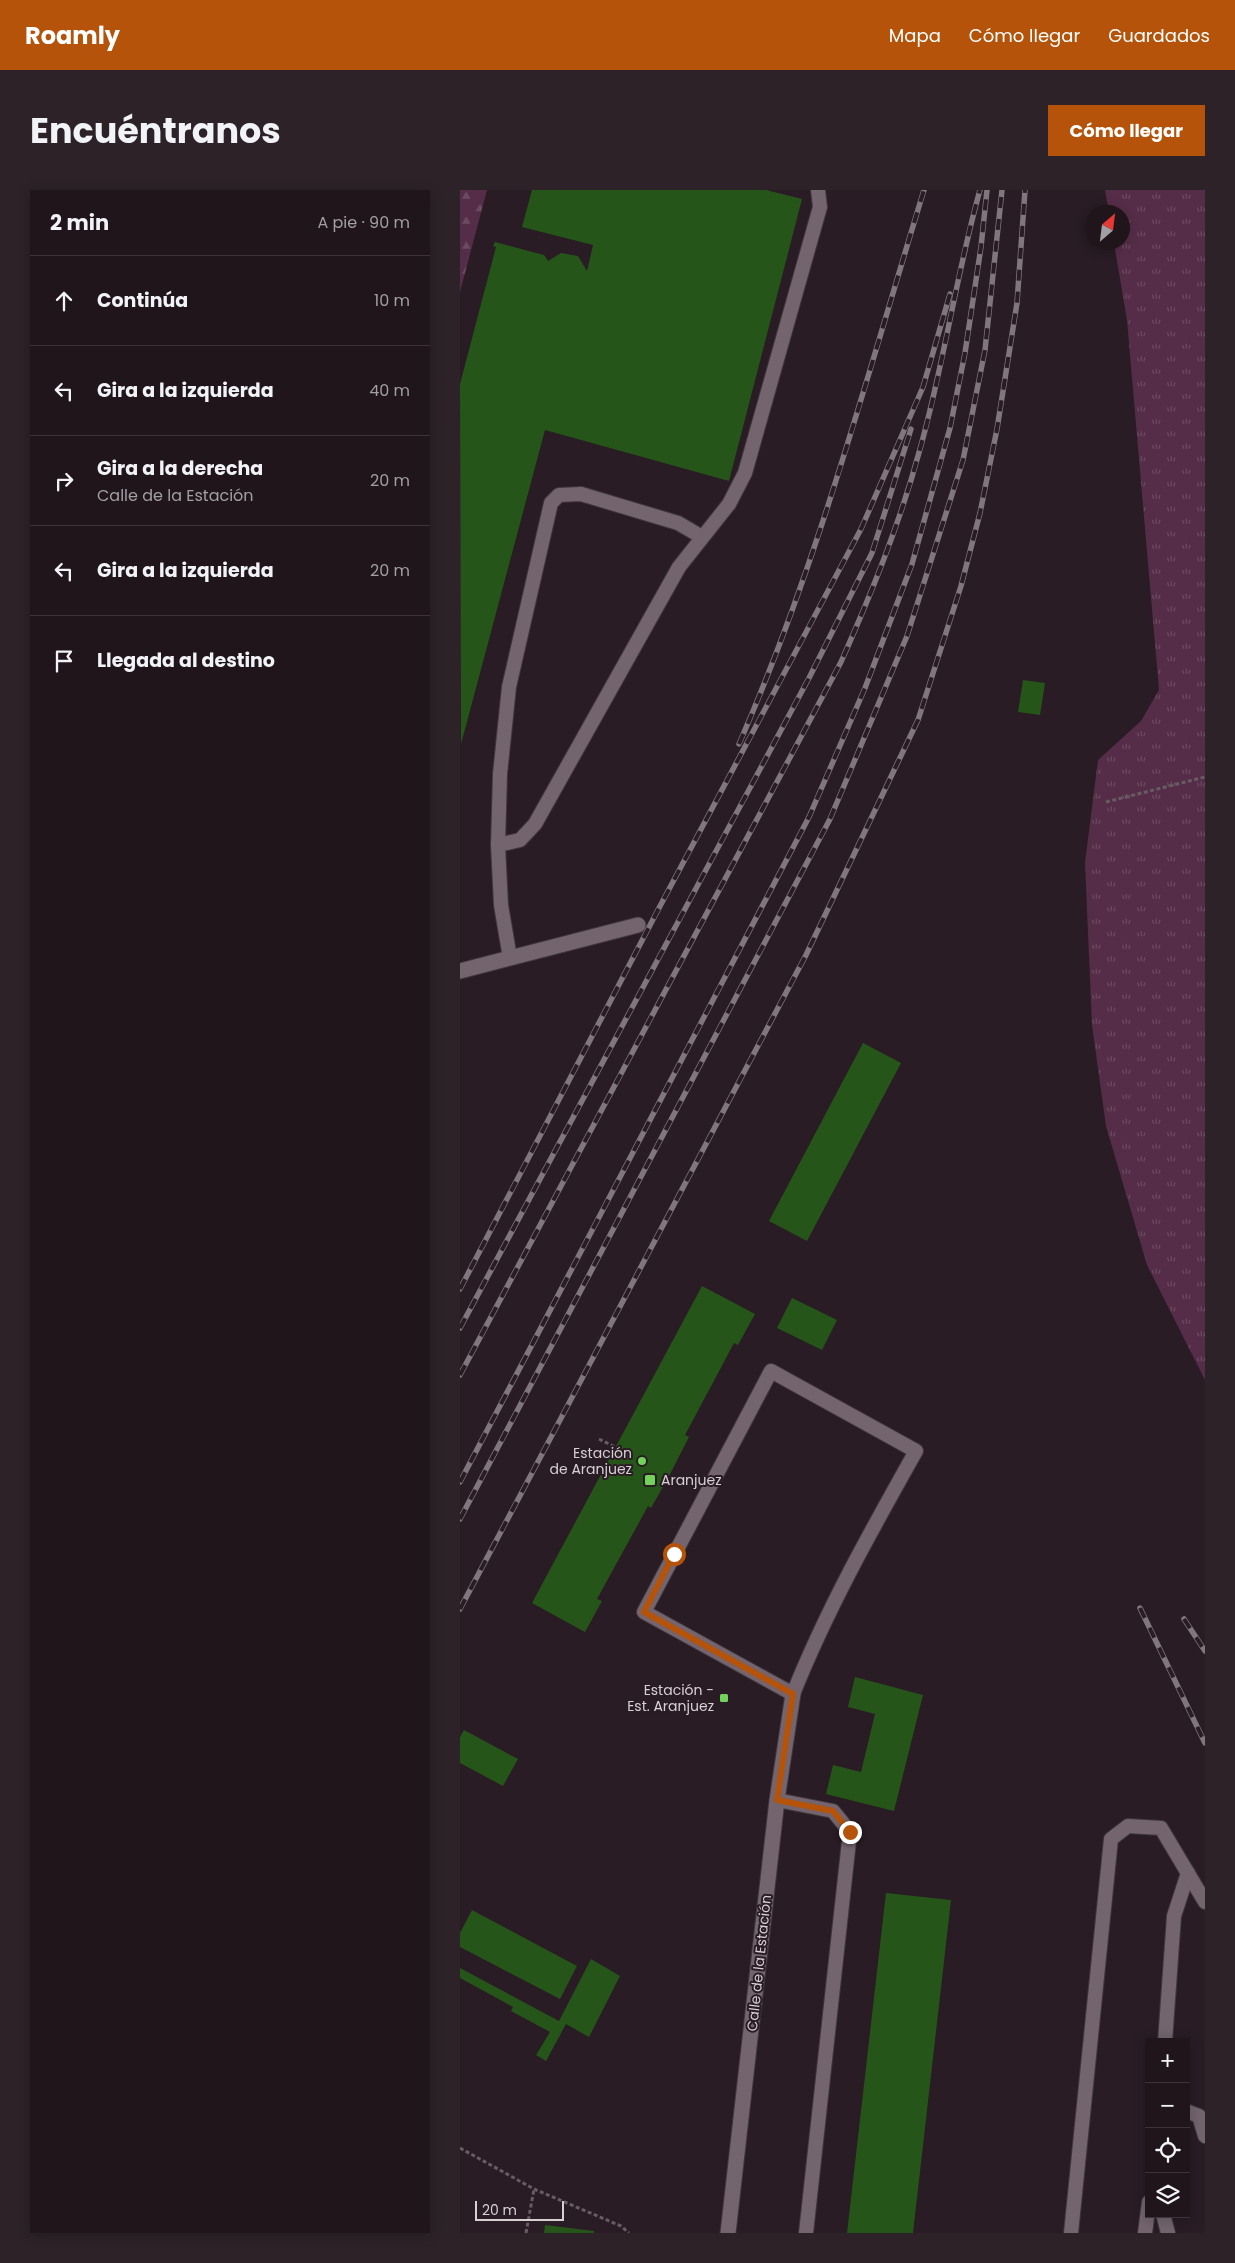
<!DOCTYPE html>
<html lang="es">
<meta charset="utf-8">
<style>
body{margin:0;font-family:Poppins,sans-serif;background:#2c2228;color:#f1f3f6}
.controls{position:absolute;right:15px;bottom:15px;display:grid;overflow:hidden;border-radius:0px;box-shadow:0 2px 12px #0003}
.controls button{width:45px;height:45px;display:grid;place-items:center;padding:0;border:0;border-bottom:1px solid #3c343a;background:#1f151b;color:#f1f3f6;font:25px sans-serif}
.compass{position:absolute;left:625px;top:15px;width:45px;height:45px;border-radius:50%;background:#1f151b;box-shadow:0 2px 12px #0003;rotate:28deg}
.scale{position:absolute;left:15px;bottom:12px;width:89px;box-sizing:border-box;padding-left:5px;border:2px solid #d8cfd5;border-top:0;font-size:14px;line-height:18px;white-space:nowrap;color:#d8cfd5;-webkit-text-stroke:4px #291c24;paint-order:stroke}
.stop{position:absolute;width:15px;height:15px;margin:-11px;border:4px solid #b45309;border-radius:50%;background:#fff}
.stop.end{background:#b45309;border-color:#fff;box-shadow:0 1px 5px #0008}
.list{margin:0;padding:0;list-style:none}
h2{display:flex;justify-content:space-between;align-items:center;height:65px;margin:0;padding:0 20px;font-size:21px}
h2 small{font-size:16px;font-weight:400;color:#a19fa3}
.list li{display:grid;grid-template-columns:32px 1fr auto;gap:15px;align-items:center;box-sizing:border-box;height:90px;padding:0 20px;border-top:1px solid #3c343a}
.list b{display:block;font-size:19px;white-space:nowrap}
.list p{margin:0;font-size:16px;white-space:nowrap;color:#a19fa3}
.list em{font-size:16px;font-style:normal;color:#a19fa3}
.icon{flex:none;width:28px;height:28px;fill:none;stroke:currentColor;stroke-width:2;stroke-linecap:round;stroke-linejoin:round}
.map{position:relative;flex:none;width:745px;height:2043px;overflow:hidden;border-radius:0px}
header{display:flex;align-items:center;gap:30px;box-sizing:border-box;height:70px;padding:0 25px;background:#b45309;color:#fff}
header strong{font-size:24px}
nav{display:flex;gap:28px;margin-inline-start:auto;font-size:18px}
.intro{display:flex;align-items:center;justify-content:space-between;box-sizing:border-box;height:120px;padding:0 30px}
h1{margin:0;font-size:35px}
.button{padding:12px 22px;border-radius:0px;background:#b45309;color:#fff;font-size:18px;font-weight:700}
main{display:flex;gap:30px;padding:0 30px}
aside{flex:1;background:#1f151b;border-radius:0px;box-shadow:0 2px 12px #0003}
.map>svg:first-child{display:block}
.forest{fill:url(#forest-firs)}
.park{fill:url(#park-tufts)}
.building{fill:#26551a}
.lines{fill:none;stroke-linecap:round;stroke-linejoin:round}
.service-casing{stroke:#41373d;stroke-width:16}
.minor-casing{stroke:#41373d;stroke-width:17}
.path{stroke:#685c64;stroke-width:3;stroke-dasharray:4 2.5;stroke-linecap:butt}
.service{stroke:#73646d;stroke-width:14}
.minor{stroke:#73646d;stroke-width:15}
.rail-casing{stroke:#81767d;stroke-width:5.5}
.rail{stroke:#291c24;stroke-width:4;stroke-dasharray:11;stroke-linecap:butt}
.route{stroke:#b45309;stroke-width:6}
.poi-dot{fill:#73d25c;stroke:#291c24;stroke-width:2}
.labels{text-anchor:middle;stroke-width:4;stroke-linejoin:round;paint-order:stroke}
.poi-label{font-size:14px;fill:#d8cfd5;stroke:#291c24;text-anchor:end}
.street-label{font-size:14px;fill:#d8cfd5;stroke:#291c24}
</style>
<header>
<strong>Roamly</strong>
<nav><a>Mapa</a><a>Cómo llegar</a><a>Guardados</a></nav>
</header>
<div class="intro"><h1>Encuéntranos</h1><a class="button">Cómo llegar</a></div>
<main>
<aside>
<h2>2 min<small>A pie · 90 m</small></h2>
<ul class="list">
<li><svg class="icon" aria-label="ahead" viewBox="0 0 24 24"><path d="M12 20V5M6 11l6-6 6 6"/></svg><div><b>Continúa</b></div><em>10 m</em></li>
<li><svg class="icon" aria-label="left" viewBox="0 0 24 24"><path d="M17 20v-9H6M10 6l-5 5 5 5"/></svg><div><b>Gira a la izquierda</b></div><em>40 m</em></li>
<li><svg class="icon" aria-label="right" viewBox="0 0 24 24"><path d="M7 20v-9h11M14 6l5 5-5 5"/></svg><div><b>Gira a la derecha</b><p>Calle de la Estación</p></div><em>20 m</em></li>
<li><svg class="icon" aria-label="left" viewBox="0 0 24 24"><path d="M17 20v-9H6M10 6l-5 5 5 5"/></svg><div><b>Gira a la izquierda</b></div><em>20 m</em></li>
<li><svg class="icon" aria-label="arrive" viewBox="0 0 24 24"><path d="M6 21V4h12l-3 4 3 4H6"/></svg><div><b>Llegada al destino</b></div></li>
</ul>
</aside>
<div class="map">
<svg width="745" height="2043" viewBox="0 0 745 2043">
<defs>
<pattern id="forest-firs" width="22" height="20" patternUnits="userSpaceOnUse" patternTransform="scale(1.25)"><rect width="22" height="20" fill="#552d48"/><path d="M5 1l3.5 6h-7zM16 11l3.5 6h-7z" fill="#6d4a62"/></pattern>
<pattern id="park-tufts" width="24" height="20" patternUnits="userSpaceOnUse" patternTransform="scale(1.25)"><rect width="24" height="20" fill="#552d48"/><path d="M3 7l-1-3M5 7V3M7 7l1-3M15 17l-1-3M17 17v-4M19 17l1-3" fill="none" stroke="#6d4a62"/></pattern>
</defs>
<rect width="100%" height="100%" fill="#291c24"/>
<polygon class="forest" points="0,0 27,0 0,102"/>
<polygon class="park" points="645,0 745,0 745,1190 687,1075 646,936 632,835 625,673 638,570 681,531 699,500 667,130 654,53 662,52 662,22 649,22"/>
<g class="building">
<polygon points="72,0 306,0 342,9 269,291 85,240 1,554 0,194 36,57 33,56 35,52 84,65 88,71 101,63 118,66 127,81 133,55 62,37"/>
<polygon points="563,490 585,493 580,525 558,522"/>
<polygon points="403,853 441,873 347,1051 309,1031"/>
<polygon points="242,1096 295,1124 278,1155 274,1153 225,1245 229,1247 209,1286 191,1318 188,1316 137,1409 142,1411 125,1442 72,1413"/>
<polygon points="332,1108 377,1130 362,1160 317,1138"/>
<polygon points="395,1487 463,1505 434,1621 366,1604 373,1575 401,1582 415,1524 388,1517"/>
<polygon points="4,1540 58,1569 43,1596 0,1573 0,1547"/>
<polygon points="426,1703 491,1710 453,2043 387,2043"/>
<polygon points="12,1720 117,1776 100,1809 0,1757 0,1743"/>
<polygon points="131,1769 160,1786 129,1847 106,1834 86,1871 76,1865 90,1842 51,1821 53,1817 0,1788 0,1778 99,1831"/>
<polygon points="85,2035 134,2041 134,2043 84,2043"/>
</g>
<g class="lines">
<g class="service-casing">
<g id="service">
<polyline points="38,655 60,650 75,634 219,377 269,314 285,283 360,17 358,0"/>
<polyline points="50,768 41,715 38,655 40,584 49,497 91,313 99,305 121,304 218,333 242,347"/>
<path d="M311,1181L456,1261C411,1341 367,1419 333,1504L184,1422Z"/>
<polyline points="317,1610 373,1621 390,1642 346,2043"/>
<polyline points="705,1852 714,1726 728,1683"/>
<polyline points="726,1921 739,1926 745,1946"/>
<polyline points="703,2024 708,2043"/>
<polyline points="611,2043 651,1649 668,1636 701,1638 745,1712"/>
<polyline points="685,2043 689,2012"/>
</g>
</g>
<g class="minor-casing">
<g id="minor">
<polyline points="0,781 178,735"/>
<polyline points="268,2043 317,1610 333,1504"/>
</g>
</g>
<g class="path">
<polyline points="646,612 745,587"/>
<polyline points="139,1249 155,1257"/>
<polyline points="0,1958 74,1999 161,2036 169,2043"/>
<polyline points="66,2043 74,1999"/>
</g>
<use href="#service" class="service"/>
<use href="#minor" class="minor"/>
<g class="rail-casing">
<g id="rail">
<path d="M279,554C357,376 407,186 464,0"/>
<polyline points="0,1099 199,718 401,339 463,197 490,104"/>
<polyline points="0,1138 349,488 412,363 451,239"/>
<path d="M0,1185L381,472C412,402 440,333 460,259C484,174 496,85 520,0"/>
<polyline points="0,1292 349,627 405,498 452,374 490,238 505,163 521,57 527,0"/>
<polyline points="0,1329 370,629 447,446 503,270 525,160 542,0"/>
<polyline points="680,1418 745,1553"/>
<polyline points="0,1419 346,765 458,530 501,396 520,323 537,239 557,113 565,0"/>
<polyline points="724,1429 745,1461"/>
</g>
</g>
<use href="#rail" class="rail"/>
</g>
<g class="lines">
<polyline class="route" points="214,1364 184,1422 333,1504 317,1610 373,1621 390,1642"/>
</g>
<g class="poi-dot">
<circle cx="182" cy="1271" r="5"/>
<rect x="184" y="1284" width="12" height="12" rx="2.5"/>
<rect x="259" y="1503" width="10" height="10" rx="2.5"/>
</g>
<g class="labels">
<g class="poi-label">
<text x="172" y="1268">Estación<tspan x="172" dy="16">de Aranjuez</tspan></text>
<text x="201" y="1295" text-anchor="start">Aranjuez</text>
<text x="254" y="1505">Estación -<tspan x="254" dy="16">Est. Aranjuez</tspan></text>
</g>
<g class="street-label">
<text transform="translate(299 1773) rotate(-84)" y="5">Calle de la Estación</text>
</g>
</g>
</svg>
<div class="controls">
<button>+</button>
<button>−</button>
<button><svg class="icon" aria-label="locate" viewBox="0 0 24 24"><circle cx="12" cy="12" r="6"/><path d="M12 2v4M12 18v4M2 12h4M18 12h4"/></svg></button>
<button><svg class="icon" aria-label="layers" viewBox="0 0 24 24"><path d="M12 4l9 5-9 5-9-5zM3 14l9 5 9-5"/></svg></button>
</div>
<svg class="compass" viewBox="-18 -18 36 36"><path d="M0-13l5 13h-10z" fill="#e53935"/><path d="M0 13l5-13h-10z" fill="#a19fa3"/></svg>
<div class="scale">20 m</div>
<div class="stop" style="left:214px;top:1364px"></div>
<div class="stop end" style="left:390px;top:1642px"></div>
</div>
</main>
